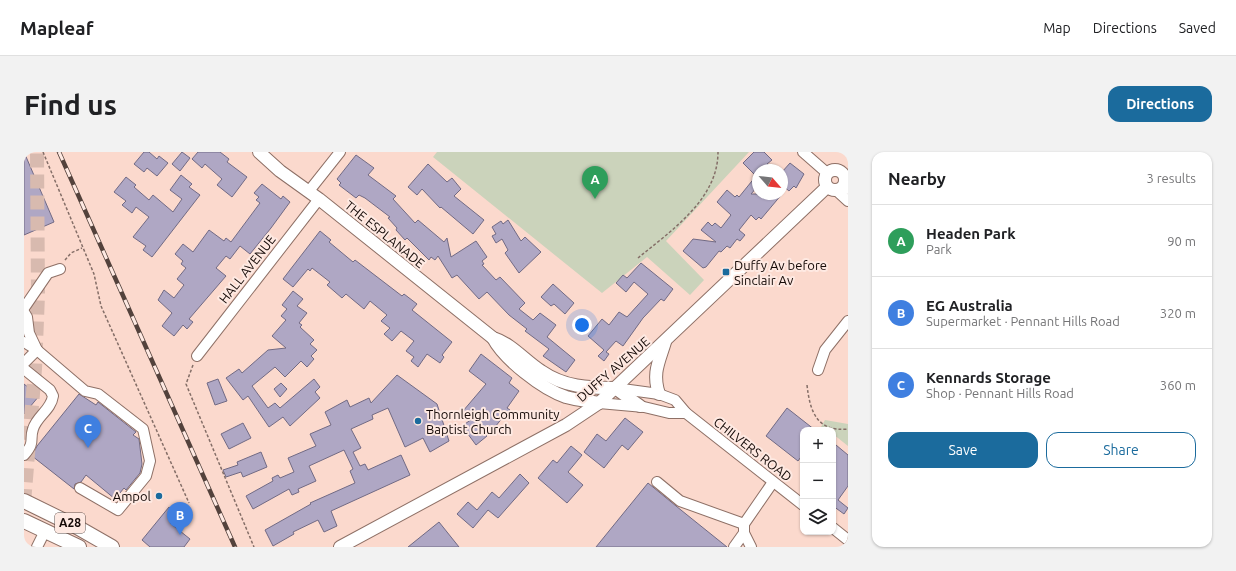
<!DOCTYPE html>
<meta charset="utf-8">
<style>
body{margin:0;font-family:Ubuntu,sans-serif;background:#f2f2f2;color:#202124}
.controls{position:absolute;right:12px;bottom:12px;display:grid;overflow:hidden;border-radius:8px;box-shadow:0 1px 3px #0004}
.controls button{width:36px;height:36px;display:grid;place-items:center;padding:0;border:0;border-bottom:1px solid #e0e0e0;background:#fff;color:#202124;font:20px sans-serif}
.compass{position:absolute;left:728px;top:12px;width:36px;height:36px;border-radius:50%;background:#fff;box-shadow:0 1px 3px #0004;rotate:118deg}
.you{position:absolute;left:558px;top:173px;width:14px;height:14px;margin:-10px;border:3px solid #fff;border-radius:50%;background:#1a73e8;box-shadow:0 0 0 6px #1a73e833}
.badge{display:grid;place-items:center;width:26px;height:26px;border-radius:50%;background:#1b6b9d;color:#fff;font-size:13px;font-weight:700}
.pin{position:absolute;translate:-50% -33px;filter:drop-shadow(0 1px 2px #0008)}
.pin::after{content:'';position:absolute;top:21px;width:14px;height:12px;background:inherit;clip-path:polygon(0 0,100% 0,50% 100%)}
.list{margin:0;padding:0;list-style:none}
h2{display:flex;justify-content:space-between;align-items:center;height:52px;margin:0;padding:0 16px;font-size:17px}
h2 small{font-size:13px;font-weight:400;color:#757577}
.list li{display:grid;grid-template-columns:26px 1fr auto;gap:12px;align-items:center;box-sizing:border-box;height:72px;padding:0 16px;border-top:1px solid #e0e0e0}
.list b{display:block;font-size:15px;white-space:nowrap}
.list p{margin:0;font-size:13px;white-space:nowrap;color:#757577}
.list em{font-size:13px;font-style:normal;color:#757577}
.actions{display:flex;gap:8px;padding:12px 16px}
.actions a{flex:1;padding:9px 0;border:1px solid #1b6b9d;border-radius:12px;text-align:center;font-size:14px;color:#1b6b9d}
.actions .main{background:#1b6b9d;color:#fff}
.icon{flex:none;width:22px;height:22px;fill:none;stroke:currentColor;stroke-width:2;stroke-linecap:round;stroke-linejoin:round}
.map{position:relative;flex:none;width:824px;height:395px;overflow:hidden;border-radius:12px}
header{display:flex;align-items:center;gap:24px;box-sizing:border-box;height:56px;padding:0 20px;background:#fff;border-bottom:1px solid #e0e0e0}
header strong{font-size:19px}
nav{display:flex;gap:22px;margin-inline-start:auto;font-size:14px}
.intro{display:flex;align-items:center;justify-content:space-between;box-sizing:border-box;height:96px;padding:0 24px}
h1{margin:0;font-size:28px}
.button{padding:10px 18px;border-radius:12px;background:#1b6b9d;color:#fff;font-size:14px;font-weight:700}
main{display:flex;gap:24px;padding:0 24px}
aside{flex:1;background:#fff;border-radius:12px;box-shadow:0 1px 3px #0004}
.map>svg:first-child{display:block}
.green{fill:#cbd3bb}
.building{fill:#afa7c4;stroke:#716a84}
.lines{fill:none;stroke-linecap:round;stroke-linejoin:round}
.highway-tunnel{stroke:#d8baaf;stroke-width:14;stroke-dasharray:14 7;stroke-linecap:butt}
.minor-casing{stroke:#8e7066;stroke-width:12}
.major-casing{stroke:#8e7066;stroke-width:14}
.highway-casing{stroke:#8e7066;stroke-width:16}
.path{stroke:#846e67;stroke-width:1.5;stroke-dasharray:3 2;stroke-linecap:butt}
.minor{stroke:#fff;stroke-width:10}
.major{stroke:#fff;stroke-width:12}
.highway{stroke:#fff;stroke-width:14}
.rail-casing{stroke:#53423c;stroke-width:4.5}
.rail{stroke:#fee9e2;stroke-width:3;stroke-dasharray:9;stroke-linecap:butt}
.poi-dot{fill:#1b6b9d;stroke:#fee9e2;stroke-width:1.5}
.labels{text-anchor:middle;stroke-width:4;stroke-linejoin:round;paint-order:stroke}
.shield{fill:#fee9e2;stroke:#5b4d49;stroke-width:1}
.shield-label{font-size:12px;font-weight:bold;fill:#150a07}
.street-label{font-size:13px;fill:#150a07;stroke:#fee9e2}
.poi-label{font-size:13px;fill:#150a07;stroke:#fee9e2;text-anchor:start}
</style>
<header>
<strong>Mapleaf</strong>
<nav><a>Map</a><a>Directions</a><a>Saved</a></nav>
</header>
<div class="intro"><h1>Find us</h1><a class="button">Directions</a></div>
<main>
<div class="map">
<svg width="824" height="395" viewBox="0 0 824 395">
<rect width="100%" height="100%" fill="#fbd9cd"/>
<g class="green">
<polygon points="413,0 725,0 642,89 680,128 666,143 623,105 578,141 409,5"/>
<polygon points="801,268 824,272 824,294 809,282 809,278 803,278 797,275"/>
</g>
<g class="building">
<polygon points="0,0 30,70 0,83"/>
<polygon points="120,0 125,0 133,7 135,4 144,11 133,24 123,16 120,20 110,12"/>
<polygon points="158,0 166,6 156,19 148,12"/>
<polygon points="174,0 196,0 205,7 203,10 223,25 208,45 193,33 198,27 181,12 178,16 168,7"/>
<polygon points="730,0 740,0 748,8 743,12 750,18 734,18 734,34 727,42 758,42 737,67 735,65 732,68 727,63 715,78 721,83 716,89 713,87 706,96 703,94 697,100 695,99 682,115 679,116 659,99 669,87 692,90 677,78 684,70 688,74 691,71 697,76 707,63 693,50 703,38 711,45 713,43 715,45 732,24 719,11"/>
<polygon points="332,3 350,16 344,23 372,44 369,47 391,71 394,68 420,90 423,86 427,105 452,89 463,105 458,109 460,112 458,113 472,128 476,125 501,151 495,157 509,168 516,161 532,173 523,185 551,208 542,220 519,204 525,197 501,179 503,177 485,163 463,140 455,147 433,123 428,126 414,104 411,108 407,105 405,108 383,86 381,88 372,78 373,76 364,66 366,65 341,46 335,43 332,46 315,33 317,31 313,27"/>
<polygon points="766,11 780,22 772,36 770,34 765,39 758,33 758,20"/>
<polygon points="404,12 423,30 428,26 437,37 430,44 460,68 449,82 417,55 416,56 398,37 393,43 384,35"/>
<polygon points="157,23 168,32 165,35 176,43 128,105 119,98 122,94 109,85 125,65 112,55 108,61 98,53 102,49 90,40 102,25 112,33 110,35 125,48 129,43 149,60 158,47 146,38"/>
<polygon points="238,32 257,47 259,44 266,50 247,76 226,102 216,94 206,107 202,104 192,116 202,124 165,167 169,170 163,177 159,173 150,184 138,174 148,161 134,148 140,138 150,146 160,133 153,127 162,116 157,112 159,109 151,102 159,92 169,100 185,78 200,89 202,86 207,90 236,51 232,48 235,45 230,41"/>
<polygon points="484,68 497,89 501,85 517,100 495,121 481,101 484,98 478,87 472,91 468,84 472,82 468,75 477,69 479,72"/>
<polygon points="296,79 307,88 305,90 329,110 331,108 378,144 380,142 393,152 388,158 428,190 418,203 420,205 416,211 403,202 394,215 387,209 390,205 382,199 390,189 377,179 368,189 360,182 366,176 357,169 363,163 346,149 340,157 322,142 318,146 303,133 306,130 288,116 286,119 284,117 269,135 259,127"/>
<polygon points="617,111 649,137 640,149 637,147 619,166 599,194 592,189 582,200 585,202 580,209 574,204 580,198 564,184 578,167 585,173 595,160 603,165 624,142 610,130 602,140 592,131 599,123 603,126"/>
<polygon points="529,132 550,151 541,162 530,152 527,154 517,145"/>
<polygon points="269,139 279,147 273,154 283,161 275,171 278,173 276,175 290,188 286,192 293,198 287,204 290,207 283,215 277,209 261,225 251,215 228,234 244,256 251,251 256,256 290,227 296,235 291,240 296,246 266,274 259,265 245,275 224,244 219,248 202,226 215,217 218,221 244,198 262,196 248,184 262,168 257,164 263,157 258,153"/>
<polygon points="457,202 488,226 485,231 495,239 483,256 486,258 480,266 479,265 471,275 461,282 463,284 452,293 438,274 448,267 439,259 462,232 445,219"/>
<polygon points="373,223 413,252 425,289 406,300 399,286 381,295 364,256 348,263 349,267 327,277 337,296 329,300 336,314 341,312 344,318 377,303 386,323 307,359 313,374 300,380 294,368 269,380 270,382 249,394 241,378 287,352 286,351 331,331 326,319 329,317 320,298 285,314 292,329 274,337 275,340 268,343 265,337 229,357 222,344 249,329 248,326 254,323 256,326 270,320 264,306 292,294 286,282 307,273 301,260 323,248 326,255 345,246 347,251"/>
<polygon points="194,227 203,249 191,253 183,231"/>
<polygon points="257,231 263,237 256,245 250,237"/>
<polygon points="0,232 15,244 0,262"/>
<polygon points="55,242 72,253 74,250 112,280 109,283 115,287 118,312 116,321 102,338 100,336 91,347 62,323 57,330 51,332 50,337 8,304 13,294"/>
<polygon points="763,256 791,278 779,278 779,302 774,309 742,284"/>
<polygon points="601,266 619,280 604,298 598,293 580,316 560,300 573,282 582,289"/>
<polygon points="219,271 227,286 205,297 197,282"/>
<polygon points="812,293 824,303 824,334 814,348 824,356 820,362 809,354 809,297"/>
<polygon points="547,294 558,303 544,320 559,333 543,351 514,326 529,308 533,311"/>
<polygon points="237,300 243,315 219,325 217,320 202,325 199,318 214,313 213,310"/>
<polygon points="496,322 505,331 474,366 464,358 449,376 433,362 444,350 453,358 468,340 475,346"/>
<polygon points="624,331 652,354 703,395 572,395"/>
<polygon points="145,355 154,362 146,371 166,387 160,395 126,395 118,388"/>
<polygon points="415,370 435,395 384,395"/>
</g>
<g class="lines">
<polyline class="highway-tunnel" points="0,351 11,217 14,143 13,0"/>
<g class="minor-casing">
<g id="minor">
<polyline points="779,0 803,21"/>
<polyline points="820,33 824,37"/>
<polyline points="812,38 824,49"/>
<polyline points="285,39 316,0"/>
<polyline points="0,156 24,121 36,117"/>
<polyline points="0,160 3,165 5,181 13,198"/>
<polyline points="0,190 13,198 61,239 74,242 119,277 126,309 122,324 94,358 56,336"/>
<polyline points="173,204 295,47"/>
<polyline points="0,211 13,198"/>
<path d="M0,217L26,238L29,244C27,258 13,264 9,277C5,289 12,289 0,303"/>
<polyline points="794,218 801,198 824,169"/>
<polyline points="591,236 635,242 651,248 662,261 779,353"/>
<polyline points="575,251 620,255 645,261 662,261"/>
<polyline points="633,330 656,349 720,372"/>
<polyline points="809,376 824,388"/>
<polyline points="13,395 21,379"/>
<polyline points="710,395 720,381"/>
<polyline points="727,395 720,381 720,372 749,330"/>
</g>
</g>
<g class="major-casing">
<g id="major">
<path d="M235,0L256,19L295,47L469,186C488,192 500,208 517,219C540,235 564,236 591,236"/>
<circle cx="811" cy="28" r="10"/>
<path d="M469,186C480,207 518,237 542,245C553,248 564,249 575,251"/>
<polyline points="591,236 616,254"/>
<path d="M635,242C628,221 635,210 641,190"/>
<polyline points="316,395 542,273 575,251 803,35"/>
</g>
</g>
<g class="highway-casing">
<g id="highway">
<polyline points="0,349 53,375 88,395"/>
<polyline points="0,369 55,395"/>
</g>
</g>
<g class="path">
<polyline points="19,0 70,122 77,154 165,351"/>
<path d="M614,106C648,78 694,47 694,0"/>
<polyline points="41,108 47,101 58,96"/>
<polyline points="169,213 162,232 230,395"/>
<path d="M783,233C786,260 793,280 824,277"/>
</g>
<use href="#minor" class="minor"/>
<use href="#major" class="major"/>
<use href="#highway" class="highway"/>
<g class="rail-casing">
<polyline id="rail" points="35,0 211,395"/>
</g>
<use href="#rail" class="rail"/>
</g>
<g class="poi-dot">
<rect x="698" y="116" width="8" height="8" rx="2"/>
<circle cx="394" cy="269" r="4"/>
<circle cx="135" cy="344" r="4"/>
</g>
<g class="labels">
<rect class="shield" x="31" y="361" width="30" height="20" rx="3"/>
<g class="shield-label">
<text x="46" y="375">A28</text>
</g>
<g class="street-label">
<text transform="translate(361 82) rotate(39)" y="5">THE ESPLANADE</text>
<text transform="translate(223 117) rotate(-52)" y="5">HALL AVENUE</text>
<text transform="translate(589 217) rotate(-41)" y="5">DUFFY AVENUE</text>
<text transform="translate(729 297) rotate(38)" y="5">CHILVERS ROAD</text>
</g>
<g class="poi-label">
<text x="710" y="118">Duffy Av before<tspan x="710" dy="15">Sinclair Av</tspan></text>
<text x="402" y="267">Thornleigh Community<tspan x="402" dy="15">Baptist Church</tspan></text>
<text x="127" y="349" text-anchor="end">Ampol</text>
</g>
</g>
</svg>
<div class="controls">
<button>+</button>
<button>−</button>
<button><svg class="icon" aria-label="layers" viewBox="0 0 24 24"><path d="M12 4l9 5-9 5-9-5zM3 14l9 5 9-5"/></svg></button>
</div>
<svg class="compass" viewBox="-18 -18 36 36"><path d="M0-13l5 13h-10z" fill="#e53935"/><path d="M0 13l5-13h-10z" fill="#757577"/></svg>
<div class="you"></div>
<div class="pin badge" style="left:571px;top:47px;background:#2e9e5b">A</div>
<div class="pin badge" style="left:156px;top:383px;background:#3f7fe0">B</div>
<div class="pin badge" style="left:64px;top:296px;background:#3f7fe0">C</div>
</div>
<aside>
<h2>Nearby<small>3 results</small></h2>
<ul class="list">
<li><span class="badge" style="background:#2e9e5b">A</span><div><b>Headen Park</b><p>Park</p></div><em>90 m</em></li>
<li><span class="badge" style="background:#3f7fe0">B</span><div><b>EG Australia</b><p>Supermarket · Pennant Hills Road</p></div><em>320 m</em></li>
<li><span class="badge" style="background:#3f7fe0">C</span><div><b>Kennards Storage</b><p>Shop · Pennant Hills Road</p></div><em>360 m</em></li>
</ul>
<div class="actions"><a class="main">Save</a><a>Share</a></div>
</aside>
</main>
